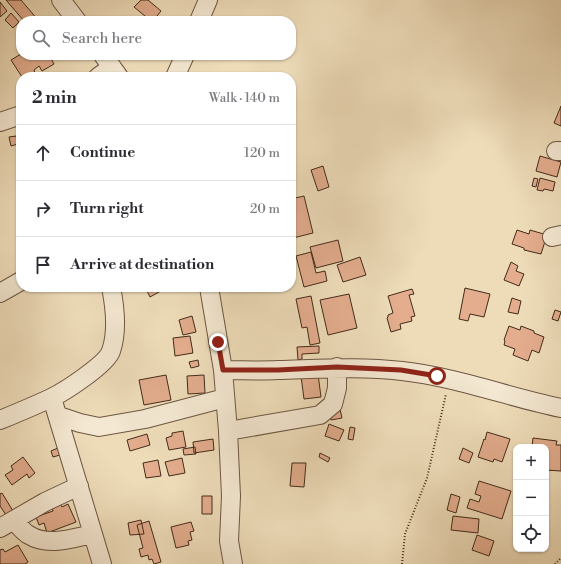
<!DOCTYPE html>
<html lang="en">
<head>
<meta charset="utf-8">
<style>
  :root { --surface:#fff; --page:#f7f7f7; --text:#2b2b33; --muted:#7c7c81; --line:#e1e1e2 }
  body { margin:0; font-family:"Libre Bodoni",serif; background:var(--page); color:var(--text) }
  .controls { position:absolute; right:12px; bottom:12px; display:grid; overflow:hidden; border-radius:8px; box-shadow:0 1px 3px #0004 }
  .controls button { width:36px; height:36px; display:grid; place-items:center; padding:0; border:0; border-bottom:1px solid var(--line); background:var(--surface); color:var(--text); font:20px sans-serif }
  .stop { position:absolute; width:12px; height:12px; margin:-9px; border:3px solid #8f2418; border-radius:50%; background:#fff }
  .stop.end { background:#8f2418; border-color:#fff; box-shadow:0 1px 4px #0008 }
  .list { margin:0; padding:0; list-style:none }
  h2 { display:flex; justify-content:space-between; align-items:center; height:52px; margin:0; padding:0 16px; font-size:17px }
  h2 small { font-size:13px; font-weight:400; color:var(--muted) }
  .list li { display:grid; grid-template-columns:26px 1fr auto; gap:12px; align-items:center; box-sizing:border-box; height:56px; padding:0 16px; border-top:1px solid var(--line) }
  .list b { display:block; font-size:15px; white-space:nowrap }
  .list em { font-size:13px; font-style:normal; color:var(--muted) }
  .icon { flex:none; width:22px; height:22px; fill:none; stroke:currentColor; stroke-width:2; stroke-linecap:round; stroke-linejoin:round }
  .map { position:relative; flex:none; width:561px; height:564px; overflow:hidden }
  .search { position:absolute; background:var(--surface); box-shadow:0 1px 3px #0004; left:16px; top:16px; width:280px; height:44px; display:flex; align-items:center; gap:10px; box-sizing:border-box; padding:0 14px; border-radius:16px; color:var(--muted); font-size:15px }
  .panel { position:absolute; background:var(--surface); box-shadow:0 1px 3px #0004; left:16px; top:72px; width:280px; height:220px; border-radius:16px }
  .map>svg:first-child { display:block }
  .building { fill:#e3ad8e; stroke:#432b1a }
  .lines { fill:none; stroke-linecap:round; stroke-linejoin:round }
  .minor-casing { stroke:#6e5742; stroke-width:20 }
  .path { stroke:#432b1a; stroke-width:2; stroke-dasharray:1 2; stroke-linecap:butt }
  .minor { stroke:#f4e8d2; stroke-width:18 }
  .route { stroke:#8f2418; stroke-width:5 }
</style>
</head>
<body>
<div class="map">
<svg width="561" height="564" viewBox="0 0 561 564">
  <rect width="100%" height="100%" fill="#eedcb9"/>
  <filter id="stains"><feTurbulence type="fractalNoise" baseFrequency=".005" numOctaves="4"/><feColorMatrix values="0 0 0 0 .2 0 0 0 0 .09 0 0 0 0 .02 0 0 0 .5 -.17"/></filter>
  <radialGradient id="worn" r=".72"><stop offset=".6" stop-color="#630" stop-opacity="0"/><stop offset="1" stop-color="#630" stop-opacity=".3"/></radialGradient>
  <path class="building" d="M6,0H21L38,20L37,21H24Z
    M141,0H148L161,11L153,21H151L134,7Z
    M0,2L7,11L0,17Z
    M11,13L19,22L13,28L5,20Z
    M21,39V49L17,41Z
    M21,54L49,55L54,64L42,71L39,66L34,70L35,73L29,77H22L11,60Z
    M561,106V126L554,123Z
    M16,136L18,144L11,146L9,137Z
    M540,156L561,162L557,177L536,171Z
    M323,166L329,187L318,191L311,170Z
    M534,178L538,179L536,187L532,186Z
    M540,178L555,182L553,191L544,189L543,191L537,190Z
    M304,196L313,233L293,238L291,228V199Z
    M517,230L529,234L530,230L547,235L541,254L524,250V248L512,244Z
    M338,240L343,261L316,268L310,247Z
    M311,252L316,273L325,271L327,281L304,287L296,256Z
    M360,257L366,275L343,282L337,265Z
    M511,262L518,266L516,271L524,274L519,286L504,280Z
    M145,287H168L150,297Z
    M465,288L490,294L484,317L470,314L468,321L459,319Z
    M412,289L414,294L409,295L415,316L411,317L412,321L400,324L401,329L391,332L387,318L388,317V315L393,313L388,296Z
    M349,294L357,328L328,335L320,300Z
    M311,296L320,343L310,345L307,327L302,328L296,299Z
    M512,298L521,301L518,314L508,312Z
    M555,310L561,312L558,321L552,319Z
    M192,316L196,332L183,335L179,320Z
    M509,326L520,330L521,326L534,331V333L544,337L539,353L532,350L528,361L513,355L515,349L504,345L505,341L504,340Z
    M190,336L193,353L175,356L173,338Z
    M319,346V353L302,354V359L298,360L297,347Z
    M198,360L199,366L191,368L189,362Z
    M318,374L321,397L304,399L301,376Z
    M166,375L171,400L144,405L139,380Z
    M204,375L205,393L188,394L187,376Z
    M340,409L342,418L331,420L329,411Z
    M329,424L344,430L339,441L325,436Z
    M350,427L355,428L353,440L348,439Z
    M183,431L186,447L169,450L166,438L172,436V433Z
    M487,432L510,439L502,462L494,459L493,462L478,457L484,439L485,440Z
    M147,434L150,445L130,451L127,440Z
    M533,438L557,441L556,445H561V471L546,470V447H532Z
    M213,439L214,450L194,453L193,442Z
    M195,447L196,454L184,455L183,449Z
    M58,448L60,455L53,457L51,451Z
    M463,448L473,453L469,463L459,459Z
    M320,453L330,458L328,462L319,457Z
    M23,457L35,473L29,478L27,474L12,485L5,475L13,470L11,466Z
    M182,458L185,473L169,476L165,462Z
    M158,460L161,476L146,478L143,463Z
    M292,463H306L304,487L290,486Z
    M479,481L511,491L502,519L467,508L470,499L479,502L481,496L475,494Z
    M2,493L13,511L6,515L0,506V494Z
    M451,494L460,497L456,513L447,510Z
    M202,496H212V514H202Z
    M59,501L62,507L68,504L76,522L47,533L44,523L39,525L36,517L53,511L51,504Z
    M453,516L479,519L478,533L451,530Z
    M141,520L144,534L130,535L128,523Z
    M149,521L161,562L154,564L152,559L149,560L148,555L141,557L139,549L143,548L137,525Z
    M191,522L194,531L190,532L192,540L188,541L189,545L176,548L171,527Z
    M477,535L494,541L489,556L472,550Z
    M18,545L28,562L25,564H0V550L3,549L5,552Z"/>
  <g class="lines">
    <defs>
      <path id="minor" d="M61,0L77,21
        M199,21L208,0
        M103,55L119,77
        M98,77L112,67
        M175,77L185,55
        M0,122L21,115
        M556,151H561
        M552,237L561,235
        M209,287L223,370L228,431L231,496L229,541L233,564
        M0,293L21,281
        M223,370C241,370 259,371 278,370C319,369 360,366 402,371C456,377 508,397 561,408
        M52,398L102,564
        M59,416L80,423L99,427L145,419L225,398
        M0,420C17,413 34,406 51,398C64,392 107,364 111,351C118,331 115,307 111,287
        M228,431L320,415L333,404L337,388V367
        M14,520C18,525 23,532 29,535C48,547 73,538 93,534
        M0,528L45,502L79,486"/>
    </defs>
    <use href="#minor" class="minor-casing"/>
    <path class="path" d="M402,564L405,534L427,478L446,394
      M555,564L561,558"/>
    <use href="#minor" class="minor"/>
  </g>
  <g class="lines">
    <path class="route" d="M218,342L223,370H278L337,367L401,370L437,376"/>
  </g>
  <rect width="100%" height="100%" filter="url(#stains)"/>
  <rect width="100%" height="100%" fill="url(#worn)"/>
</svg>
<div class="controls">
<button>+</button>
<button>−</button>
<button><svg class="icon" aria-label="locate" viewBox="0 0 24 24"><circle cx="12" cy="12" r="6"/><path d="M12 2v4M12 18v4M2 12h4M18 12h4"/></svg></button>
</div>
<div class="stop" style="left:437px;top:376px"></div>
<div class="stop end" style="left:218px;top:342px"></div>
<div class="search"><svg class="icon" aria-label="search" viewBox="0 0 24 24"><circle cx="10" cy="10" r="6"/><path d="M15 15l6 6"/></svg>Search here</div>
<section class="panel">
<h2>2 min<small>Walk · 140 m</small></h2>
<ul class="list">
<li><svg class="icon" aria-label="ahead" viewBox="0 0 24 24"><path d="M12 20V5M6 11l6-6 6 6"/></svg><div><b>Continue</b></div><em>120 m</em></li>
<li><svg class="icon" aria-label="right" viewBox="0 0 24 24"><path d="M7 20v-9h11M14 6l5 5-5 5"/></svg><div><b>Turn right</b></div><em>20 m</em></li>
<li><svg class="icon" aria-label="arrive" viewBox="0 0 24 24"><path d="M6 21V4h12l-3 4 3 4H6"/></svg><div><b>Arrive at destination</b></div></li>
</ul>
</section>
</div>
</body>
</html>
